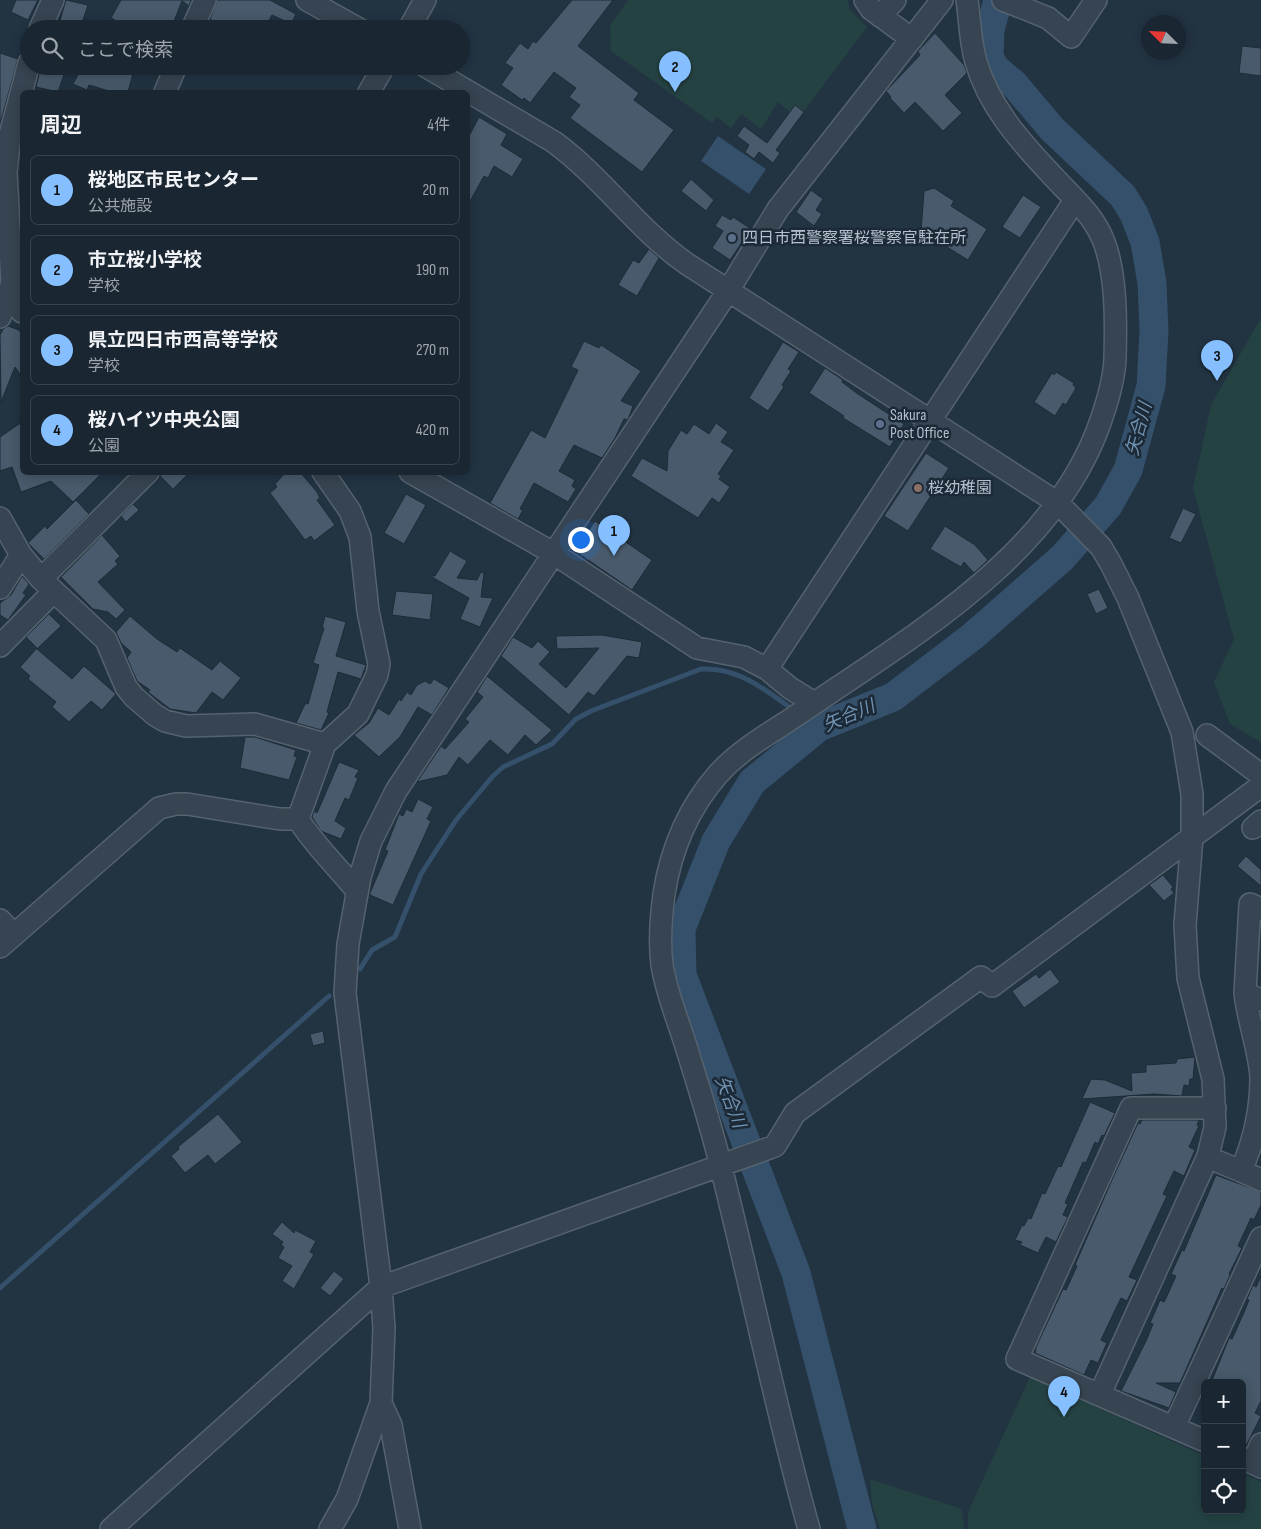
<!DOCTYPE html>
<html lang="ja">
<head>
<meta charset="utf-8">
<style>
  :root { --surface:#1a2632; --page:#232e3a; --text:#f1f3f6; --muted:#9fa5ac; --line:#38434d; --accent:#85bfff }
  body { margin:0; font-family:"Sofia Sans Condensed","Noto Sans JP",sans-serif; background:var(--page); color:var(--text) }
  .controls { position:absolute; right:15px; bottom:15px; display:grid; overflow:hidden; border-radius:8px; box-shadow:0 2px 12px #0003 }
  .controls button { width:45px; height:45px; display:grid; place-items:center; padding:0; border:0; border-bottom:1px solid var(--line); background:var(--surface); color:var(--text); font:25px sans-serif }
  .compass { position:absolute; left:1141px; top:15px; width:45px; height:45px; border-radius:50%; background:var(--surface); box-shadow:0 2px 12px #0003; rotate:294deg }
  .you { position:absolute; left:580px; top:539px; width:18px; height:18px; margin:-12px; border:4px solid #fff; border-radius:50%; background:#1a73e8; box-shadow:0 0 0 8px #1a73e833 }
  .badge { display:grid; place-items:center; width:32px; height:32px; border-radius:50%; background:var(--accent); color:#111; font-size:16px; font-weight:700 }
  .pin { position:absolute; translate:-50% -41px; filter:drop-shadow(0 1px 2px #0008) }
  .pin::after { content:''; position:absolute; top:26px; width:18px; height:15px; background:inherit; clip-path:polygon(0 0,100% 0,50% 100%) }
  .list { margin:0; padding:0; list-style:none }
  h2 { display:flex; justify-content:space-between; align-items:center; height:65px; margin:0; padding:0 20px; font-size:21px }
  h2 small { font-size:16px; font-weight:400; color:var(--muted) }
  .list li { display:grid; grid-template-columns:32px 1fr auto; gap:15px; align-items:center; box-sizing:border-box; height:70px; margin:0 10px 10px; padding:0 10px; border:1px solid var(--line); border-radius:8px }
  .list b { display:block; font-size:19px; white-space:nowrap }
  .list p { margin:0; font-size:16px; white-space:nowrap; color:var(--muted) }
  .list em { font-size:16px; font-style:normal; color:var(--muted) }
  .icon { flex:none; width:28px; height:28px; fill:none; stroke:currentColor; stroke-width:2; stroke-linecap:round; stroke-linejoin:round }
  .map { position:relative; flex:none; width:1261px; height:1529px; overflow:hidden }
  .search { position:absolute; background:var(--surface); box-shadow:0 2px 12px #0003; left:20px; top:20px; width:450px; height:55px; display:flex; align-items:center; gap:12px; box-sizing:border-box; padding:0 18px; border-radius:28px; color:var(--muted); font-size:19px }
  .panel { position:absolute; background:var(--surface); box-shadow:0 2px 12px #0003; left:20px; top:90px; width:450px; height:385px; border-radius:8px }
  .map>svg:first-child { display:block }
  .green { fill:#254243 }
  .water { fill:#34506a }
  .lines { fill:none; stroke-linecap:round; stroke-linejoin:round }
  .stream { stroke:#34506a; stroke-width:5 }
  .river { stroke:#34506a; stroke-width:29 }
  .building { fill:#485a6b; stroke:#1e2b38 }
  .minor-casing { stroke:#55626f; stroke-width:24 }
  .minor { stroke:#374451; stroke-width:21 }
  .service-dot { fill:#5c6f8a; stroke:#1c2936; stroke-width:2 }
  .education-dot { fill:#8d6e63; stroke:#1c2936; stroke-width:2 }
  .labels { text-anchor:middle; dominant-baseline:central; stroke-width:5; stroke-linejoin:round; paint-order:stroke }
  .poi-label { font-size:16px; fill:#b3bfcc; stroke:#1c2936; text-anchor:start }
  .water-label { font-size:18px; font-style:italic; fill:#7093b2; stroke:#1c2936 }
</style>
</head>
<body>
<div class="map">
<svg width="1261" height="1529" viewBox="0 0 1261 1529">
  <rect width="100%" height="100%" fill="#223342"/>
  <path class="green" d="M628,0H848L850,10L867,27L798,119L778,102L761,129L741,114L731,128L717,117L712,123L611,51L610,26Z
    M1261,318V742L1230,724L1214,682L1234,639L1193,488L1211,405Z
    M1030,1377L1205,1456V1510H1242V1473L1261,1482V1529H968V1512Z
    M870,1479L962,1509L964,1529H880L872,1503Z"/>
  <path class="water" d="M718,136L766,169L749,194L701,161Z"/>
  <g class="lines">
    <path class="stream" d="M804,717L819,727
      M360,969L372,950L395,937L421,874L456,820L493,776L503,767L552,744L576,719L591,711L701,669C739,667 765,690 795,711
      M0,1288L329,996"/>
    <path class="river" d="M862,1529L796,1273L682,975L681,929L716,841L752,782L819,727L893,697L973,636L1062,558L1108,506L1128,470L1151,386L1154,331L1152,283L1145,242L1134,214L1123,196L1052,129L1014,84L996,69L989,58L990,30L998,0"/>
  </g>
  <path class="building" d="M16,0H38L28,20L11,12Z
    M66,0L88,5L80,29L58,27Z
    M121,0H191L189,6L182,1L171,29H120L113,25L115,20L111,18Z
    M217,0H270L296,14L291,24L272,15L264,29H227L210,19Z
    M572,0H613L578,46L639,93L634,100L674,130L642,172L570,118L580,105L569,97L576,88L554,72L530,103L524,98L522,100L501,85L513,68L505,63L520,43L528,49L533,41L536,43Z
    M935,33L964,65L967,73L945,95L962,113L943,131L915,102L904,113L890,98L891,97L886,91L920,55L918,51Z
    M1242,46L1261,48V76L1239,73Z
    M0,53L18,59L0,124Z
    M41,66H67L58,92L36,87Z
    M83,66H135L128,92H112L89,85L87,90L73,84Z
    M795,105L804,112L776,150L780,153L773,163L759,152L754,159L745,152L749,145L737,136L744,126L767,143Z
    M479,117L507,134L501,145L523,159L512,177L494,166L488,178L484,176L468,205V138Z
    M691,179L714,200L706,211L681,191Z
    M934,188L954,201L951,206L987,229L968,260L921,231L924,191Z
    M811,190L823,199L816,210L822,214L814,226L796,212Z
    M1023,195L1041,207L1020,238L1002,227Z
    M722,215L731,220L733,217L751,229L730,260L712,248L723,231L715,226Z
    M649,249L659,258L637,296L618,285L633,260L639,263Z
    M8,326L19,330L22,335V377L15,367L1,402L0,335L3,329Z
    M584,341L599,348L601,345L641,371L621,401L633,406L628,420L624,419L615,438L602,458L574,445L559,471L575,480L572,486L576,489L568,502L534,483L520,509L523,510L518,519L490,503L531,430L545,438L578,370L571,367Z
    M783,342L799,352L788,369L791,371L782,385L784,387L768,411L749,398Z
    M825,368L843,380L842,382L858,394L904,424L890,447L843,418L844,416L809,393Z
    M1056,372L1074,383L1073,385L1076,388L1066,405L1063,403L1055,416L1034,402L1052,373L1054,375Z
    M22,422V472H103L73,502L51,481L21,492L12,467L0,471V437Z
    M716,423L728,432L721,442L734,450L718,474L721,476L719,479L730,487L719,503L712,498L698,518L631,476L642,458L667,471L668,451L681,430L687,434L694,424L709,434Z
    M926,453L949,468L908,531L884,516Z
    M160,472H190L173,489L160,476Z
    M286,472H300L317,492L320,498L317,500L335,525L314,541L311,536L305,540L270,493L277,487L275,484Z
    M406,494L426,505L404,544L384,533Z
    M76,500L89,514L44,559L28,543L45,526L47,529Z
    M133,504L139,510L126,522L121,516Z
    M1183,508L1196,514L1181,543L1169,538Z
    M595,521L652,560L632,590L575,551Z
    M945,526L975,545L988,560L974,573L964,562L961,567L930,549Z
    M102,535L120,556L115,561L118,564L98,582L125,610L116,619L108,612L93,609L61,577Z
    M450,551L467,561L457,578L477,580L481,572L484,573L481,597L493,598L480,627L460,619L469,598L430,576H435Z
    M22,576L29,584L23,593L26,595L8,620L0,615V603L11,595Z
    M1099,589L1108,608L1096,614L1087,594Z
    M396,591L433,594L430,620L392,615Z
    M49,614L61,626L37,649L72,679L84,666L116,694L102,710L91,701L69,722L52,707L56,702L28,679L30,676L20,667L37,648L26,637Z
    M130,616L157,639L177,652L180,648L212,670L220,661L241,678L223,700L212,692L196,713L170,709L148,692L150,690L137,681L127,658L131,652L121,643L116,632Z
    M325,616L346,622L336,656L366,665L361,679L338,672L327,712L329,713L321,730L296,723L303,708L306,703L308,704L319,665L313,663L324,628H322Z
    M602,635L642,642L639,658L627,656L594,696L588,692L569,715L501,656L513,637L532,648L538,641L550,652L539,664L566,688L599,648L557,649L556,636Z
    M487,676L552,730L536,745L525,735L508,755L490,740L468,765L459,757L447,775L417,782L441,746L445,749L469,722L465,719L483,697L477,692Z
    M434,679L449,688L432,715L418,707L400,737L379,757L354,735L369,723L378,708L389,715L399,699L401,701L407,692L411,695L417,685L425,681L430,684Z
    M245,737H255L296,750L294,756L297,757L289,780L240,768Z
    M339,762L359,770L355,777L358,778L349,800L345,798L335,821L346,828L341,839L321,831L312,817L314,811L317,813Z
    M418,799L433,807L427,819L431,821L393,905L370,895V893L388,851L385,850L399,814L403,816L406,809L412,812Z
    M1246,856L1261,870V886L1237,866Z
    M1163,875L1173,887L1171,889L1174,893L1164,901L1149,885Z
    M1050,969L1060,982L1024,1008L1012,991L1036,974L1039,978Z
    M323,1031L325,1043L313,1046L310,1034Z
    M1195,1057L1193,1079H1190L1189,1086L1184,1085L1182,1096L1154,1094L1082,1099L1091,1079L1105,1080L1132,1091L1131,1073L1146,1072V1065L1176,1063L1177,1059Z
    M1090,1102L1115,1113L1104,1136L1102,1135L1098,1144L1095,1142L1086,1163L1083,1162L1065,1203L1068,1204L1063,1215L1068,1217L1056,1242L1046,1237L1038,1253L1020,1245L1022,1242L1015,1240L1022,1225L1024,1226L1028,1218L1031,1219L1042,1193L1045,1194L1058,1166L1061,1167Z
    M218,1114L242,1142L215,1164L208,1155L185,1173L171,1156L179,1149L178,1147Z
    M1142,1120H1199L1197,1125L1199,1126L1189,1147L1195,1150L1184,1176L1174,1171L1163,1194L1167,1196L1129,1277L1137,1280L1127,1301L1121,1298L1109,1323L1101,1340L1107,1343L1098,1363L1091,1360L1084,1375L1035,1353L1036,1347L1063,1289L1066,1290L1077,1266L1075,1265L1111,1182L1138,1123L1140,1124Z
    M1216,1175L1261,1192V1205L1254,1220L1251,1218L1238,1246L1242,1248L1229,1274L1230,1275L1224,1289L1222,1288L1180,1383H1156L1176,1392L1169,1408L1121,1391L1146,1341L1153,1324L1150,1323L1160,1300L1164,1302L1166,1298L1176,1276L1171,1274L1182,1250L1184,1251Z
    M282,1222L294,1233L295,1230L316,1241L310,1252L314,1254L294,1289L282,1281L292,1266L278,1258L284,1247L281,1245L283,1242L272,1234Z
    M334,1271L344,1279L330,1296L320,1288Z
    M1261,1276V1401L1255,1413L1261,1416L1246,1446H1242V1383H1211L1229,1338L1232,1339L1245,1310L1249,1300L1247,1299L1253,1285L1256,1287Z"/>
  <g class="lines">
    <defs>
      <path id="minor" d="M307,0L359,29
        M865,0L871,9L912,39
        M1003,0L1048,18L1071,37L1096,0
        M880,16L895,0
        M40,29L53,0
        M192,29L205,0
        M409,29L425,0
        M425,66L554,142C603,178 637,229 687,264L1058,503L1101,547L1111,564L1128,598L1182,732L1192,794V837L1185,925L1188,978L1213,1079L1215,1127L1208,1156L1100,1394
        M165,92L176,66
        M369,92L384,66
        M8,295L22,312
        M0,317L12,283L6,172L10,135L29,63
        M323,472L350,511L360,537L368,611L379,664L377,675L358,714L325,744L298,819C314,845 338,867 357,891
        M410,472L553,553L697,648L744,657L767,669L790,688L814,703
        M0,518L21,555L41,579L106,640L126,687L134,697L155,715L165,721L186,726L255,724L325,744
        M41,579L148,472
        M0,588L21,555
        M0,646L54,591
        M767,669L1075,200
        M1207,735L1261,775
        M1253,828L1261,821
        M1261,909L1250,904L1245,993L1261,1000
        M0,920L14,935
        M0,947L159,808L176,804H187L280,819H298
        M1245,993C1248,1021 1259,1049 1261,1077C1261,1110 1254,1141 1241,1171L1261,1180
        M1219,1162L1241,1171
        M381,1403L391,1425L410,1529
        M1174,1427L1261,1238
        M1205,1441L1017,1359L1131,1108H1215
        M1242,1458L1261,1467
        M1253,1463L1261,1444
        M111,1529L381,1287L775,1146L795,1113L981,977L992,986L1261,786
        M330,1529L347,1499L381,1403L384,1328L381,1287L345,993L348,944L360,877L371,841L396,791L728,291L778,209L942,0
        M809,1529C775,1408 751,1285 720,1163C710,1122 697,1082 685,1043C677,1018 666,991 662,965C659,942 661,917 664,894C671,849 689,807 719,773C744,746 776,730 806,709C916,634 1056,553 1101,420C1108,400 1114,380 1115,359C1116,323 1117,268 1101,235C1090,211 1067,192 1050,173C1019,140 989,106 976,62C970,42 970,20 967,0"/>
    </defs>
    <use href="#minor" class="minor-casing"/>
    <use href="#minor" class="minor"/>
  </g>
  <g class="service-dot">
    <circle cx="732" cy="238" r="5"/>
    <circle cx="880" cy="424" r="5"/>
  </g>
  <circle class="education-dot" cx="918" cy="488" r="5"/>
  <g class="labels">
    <g class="poi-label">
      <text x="742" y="238">四日市西警察署桜警察官駐在所</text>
      <text x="890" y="415">Sakura<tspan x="890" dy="18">Post Office</tspan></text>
      <text x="928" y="488">桜幼稚園</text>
    </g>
    <g class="water-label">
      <text transform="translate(1139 429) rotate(-75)">矢合川</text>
      <text transform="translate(849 716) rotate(-23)">矢合川</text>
      <text transform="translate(730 1102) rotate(69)">矢合川</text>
    </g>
  </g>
</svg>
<div class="controls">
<button>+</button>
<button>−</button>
<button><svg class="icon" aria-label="locate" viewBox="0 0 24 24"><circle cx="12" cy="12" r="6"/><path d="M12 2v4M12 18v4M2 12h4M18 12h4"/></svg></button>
</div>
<svg class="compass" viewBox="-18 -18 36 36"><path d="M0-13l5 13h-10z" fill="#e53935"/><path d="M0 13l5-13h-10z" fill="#9fa5ac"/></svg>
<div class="you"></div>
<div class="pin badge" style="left:614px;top:556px">1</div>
<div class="pin badge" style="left:675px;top:92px">2</div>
<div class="pin badge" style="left:1217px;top:381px">3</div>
<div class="pin badge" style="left:1064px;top:1417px">4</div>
<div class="search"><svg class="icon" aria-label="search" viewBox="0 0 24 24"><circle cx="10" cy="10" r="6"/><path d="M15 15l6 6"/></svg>ここで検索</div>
<section class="panel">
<h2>周辺<small>4件</small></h2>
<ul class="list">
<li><span class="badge">1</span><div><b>桜地区市民センター</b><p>公共施設</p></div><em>20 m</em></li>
<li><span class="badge">2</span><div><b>市立桜小学校</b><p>学校</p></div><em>190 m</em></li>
<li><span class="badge">3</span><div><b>県立四日市西高等学校</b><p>学校</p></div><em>270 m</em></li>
<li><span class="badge">4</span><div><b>桜ハイツ中央公園</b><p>公園</p></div><em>420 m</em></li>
</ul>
</section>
</div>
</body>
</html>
